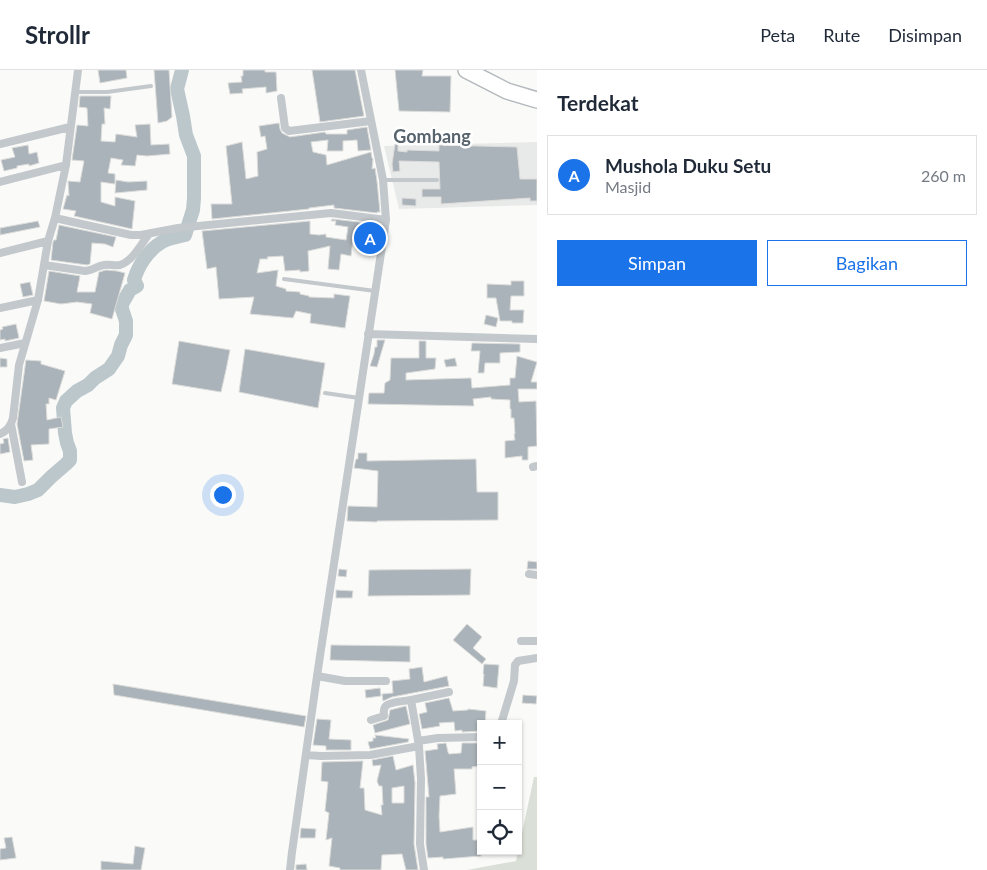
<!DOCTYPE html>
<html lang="id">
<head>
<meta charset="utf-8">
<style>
  :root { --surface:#fff; --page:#f2f2f3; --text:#1f2937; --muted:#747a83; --line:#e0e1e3; --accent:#1a73e8 }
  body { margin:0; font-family:Lato,sans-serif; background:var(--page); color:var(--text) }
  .controls { position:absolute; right:15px; bottom:15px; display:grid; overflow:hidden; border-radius:0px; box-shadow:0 1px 4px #0004 }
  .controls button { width:45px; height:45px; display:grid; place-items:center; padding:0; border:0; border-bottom:1px solid var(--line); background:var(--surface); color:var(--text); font:25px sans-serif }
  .you { position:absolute; left:222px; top:424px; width:18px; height:18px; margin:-12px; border:4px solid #fff; border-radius:50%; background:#1a73e8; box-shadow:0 0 0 8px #1a73e833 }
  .badge { display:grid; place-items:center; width:32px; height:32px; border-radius:50%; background:var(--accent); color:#fff; font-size:16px; font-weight:700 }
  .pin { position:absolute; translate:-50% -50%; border:2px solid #fff; box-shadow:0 1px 5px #0006 }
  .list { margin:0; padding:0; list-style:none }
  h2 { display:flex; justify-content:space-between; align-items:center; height:65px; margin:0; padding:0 20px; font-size:21px }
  h2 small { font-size:16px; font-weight:400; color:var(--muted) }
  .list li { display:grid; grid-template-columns:32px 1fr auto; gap:15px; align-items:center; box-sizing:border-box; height:80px; margin:0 10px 10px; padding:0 10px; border:1px solid var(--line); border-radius:0px }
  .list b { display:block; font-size:19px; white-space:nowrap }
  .list p { margin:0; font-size:16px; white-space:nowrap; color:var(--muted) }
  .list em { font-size:16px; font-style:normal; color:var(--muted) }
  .actions { display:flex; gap:10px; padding:15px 20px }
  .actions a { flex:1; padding:11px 0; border:1px solid var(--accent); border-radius:0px; text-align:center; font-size:18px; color:var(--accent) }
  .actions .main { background:var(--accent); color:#fff }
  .icon { flex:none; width:28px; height:28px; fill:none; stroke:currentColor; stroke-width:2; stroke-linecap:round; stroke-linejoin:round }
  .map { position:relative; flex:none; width:537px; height:800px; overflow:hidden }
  header { display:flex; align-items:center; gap:30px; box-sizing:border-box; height:70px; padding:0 25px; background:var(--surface); border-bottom:1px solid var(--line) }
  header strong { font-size:24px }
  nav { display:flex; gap:28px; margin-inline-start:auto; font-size:18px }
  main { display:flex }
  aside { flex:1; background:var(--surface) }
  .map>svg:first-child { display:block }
  .built { fill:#e8e9e9 }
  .green { fill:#dadfd7 }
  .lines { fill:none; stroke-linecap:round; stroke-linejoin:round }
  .river { stroke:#bbc7cb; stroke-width:14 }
  .building { fill:#aab3b9; stroke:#dcdcda; fill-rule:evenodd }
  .highway-casing { stroke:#b4b9bd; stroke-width:18 }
  .lane { stroke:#c3c8cc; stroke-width:4 }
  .street { stroke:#c3c8cc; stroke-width:8 }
  .highway { stroke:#fff; stroke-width:15 }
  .labels { text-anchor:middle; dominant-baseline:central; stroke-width:5; stroke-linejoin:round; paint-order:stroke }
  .quarter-label { font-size:18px; font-weight:bold; fill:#57646e; stroke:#fff }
</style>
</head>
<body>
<header>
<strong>Strollr</strong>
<nav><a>Peta</a><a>Rute</a><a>Disimpan</a></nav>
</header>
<main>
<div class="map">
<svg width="537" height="800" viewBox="0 0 537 800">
  <rect width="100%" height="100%" fill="#fafaf8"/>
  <path class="built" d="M537,72V135L399,139L384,76Z"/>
  <path class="green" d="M534,707H537V800H467L516,791Z"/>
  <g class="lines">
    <path class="river" d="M0,425L15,427L28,424L38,420L51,407L66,394L70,390V381L67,373L65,363L63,338L66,331L77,321L88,315L95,308L109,299L118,286L121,275L126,265V251L122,239V234L130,220L137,216L134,210C138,196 148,180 162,172C168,168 177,167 185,165L193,140L194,128V86L186,65L183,46L177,19L182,0"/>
  </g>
  <path class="building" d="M98,0H126L127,8L100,13Z
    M154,0H169L172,47L167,51L158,53Z
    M243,0H265V2H276L277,21L266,23V17L242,19L243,23L230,24L228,13L242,12L241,6H243Z
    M312,0H355L364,46L320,52Z
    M395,0H423L422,6H451L450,42L399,41Z
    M80,26H111L110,39L104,38L105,54H102L101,71L115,72L116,64L137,67L135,55L150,54L151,75L169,74L170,84L147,86L137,85L135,96L121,95L123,90L111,88L108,103L115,104V114L101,112V132L115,136V127L135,131L132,159L74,146L76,141L63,139L67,125L69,126L68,111L80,112L84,91L72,90L77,55L88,56L87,38L79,37Z
    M279,53L280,59L282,63L290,67L325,62L326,64H347V60L367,57L371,80L358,81L357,70L343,71V81H327L328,70L311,72L313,82L326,85L327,95L371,82L372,88L373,89L372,99L375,98L377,111L380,142H377V143L334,138V135L309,138V139L212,149L211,134H232L226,76L242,72L246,109L258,106L257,82L267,79L265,66L261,67L259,56Z
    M395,74H398V81L407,82V80L439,81V75L517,77L520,109H537V131H530V128L441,134V127H422V119H440L439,92L399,91L400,101L393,102L392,94Z
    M28,75L29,84L37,82L39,93L29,96V94L17,96V98L4,101L1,90L15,87L12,78Z
    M116,110L128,112L147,111V120L115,123Z
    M402,128L416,129V136L402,135Z
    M332,149L376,154L375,162L378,163L376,179L353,169L351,186L341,184L339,200L328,199L330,176L308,181L309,201L300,202V200L285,201L283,186L267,187L268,189H260L257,203L278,200L276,216L286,219V221L300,222V224L309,226V227L334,228V224L350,226L345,258L310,253L311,244L296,241L293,248L250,244L254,227L219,229L216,197L207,199L202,161L310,151V164L319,165L326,164V167L346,170L348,157L335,155L336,151H331Z
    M38,151L40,157L0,165V158Z
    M59,155L116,167L113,177L105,174L92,173L90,194L87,195L51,190L53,172L54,170H56Z
    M106,200L117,201L125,203L112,249L90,243L92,234L77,232L61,234L44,231L49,201L80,206L77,222H95L99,202Z
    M511,211H524V226H511L510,240H524L523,253H512V251H500L496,228H487V214L511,215Z
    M30,212L33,225L23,227L20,214Z
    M486,245L498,248L496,257L484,254Z
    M16,254L19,268L5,271V269L0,270V260L3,259L2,257Z
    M377,270H385L377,297L370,296L374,284L375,277H377Z
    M179,271L230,280L226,300L221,322L172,314Z
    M419,271H426V288H436L435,299L406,303V310L471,308L472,318L510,315V308H515L517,286L537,292L531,312H537V319H518L519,332L536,331L537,376L528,377V390H522V386L505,388V371L515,370L514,364H515L514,348H511V339H510V330L491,329V327L473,329L474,336L368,334L369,323H384L385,313L390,310L391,288H419Z
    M472,273L520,274V282L500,283V293H485L484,303H478L480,281H471Z
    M245,279L325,293L318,338L239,322Z
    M0,288L7,289V297H0Z
    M455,288L457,296L446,297L444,290Z
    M26,290L41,291V294L65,301L56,330L49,328V334H46L47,350L61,347L63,357L49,359V374L31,375L33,390L24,391L17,354Z
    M8,368L10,382L0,384V374L4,373L3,369Z
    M358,383H367V391L476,389L477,422H498V450L377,451V452L347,451L348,436L377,437L378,401L354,398L356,389H358Z
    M528,491L537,492V499H527Z
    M339,499L347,500L346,507L338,506Z
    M471,499L470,525L368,526L369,500Z
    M336,520L353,521L352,528H336Z
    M467,554L482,567L473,578L486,589L482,594L453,570Z
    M331,575L410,576V592L330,590Z
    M484,594L499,595L497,618L483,616L484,604H483Z
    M422,597L424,612L447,606L449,616L392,627L383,631L382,624L393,623L392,611L410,609L409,599Z
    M113,614L306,646L304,657L114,625Z
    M380,618L381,626L366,628L365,620Z
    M523,625L537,626L536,634L522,633Z
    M449,628L453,641L468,640V639L486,641L485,654H481V661L462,662V660L455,661L454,652L439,653L440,656L422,659L419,644L427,642L425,633Z
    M406,636L410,654L375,663L373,655L388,650L390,640Z
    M317,649L331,650L329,669L351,670V680H326V676L313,675Z
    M375,665L409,669L408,672L370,679L368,672L373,671V668H376Z
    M446,673L448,682L449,684L461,683L462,673H481V696L472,697V699H454L456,724L440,726L439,746L440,762L473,757V770H481V786L443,789V787L428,788L426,774V727H429L425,681L438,679L437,674Z
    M393,686L396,700L413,695L415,713L414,774L418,800H406L402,784L382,785L381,800H340V798L329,796L332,768L326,770L329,743L325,741L328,712L321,711L322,692L363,691L360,718H364L365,740L382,745L381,735H383L382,716H379L377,711L381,695L373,696L372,690ZM404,716V733H392V718Z
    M301,758L316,759L315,768H300Z
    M12,767L16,788L0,790V779L6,778L4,768Z
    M135,776L145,778L141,800H101V791L133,794Z
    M306,794L307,800H296V795Z"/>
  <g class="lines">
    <defs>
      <path id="highway" d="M466,0L507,21L537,30"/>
    </defs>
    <use href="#highway" class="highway-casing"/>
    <path class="lane" d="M75,22H107L151,16
      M383,110H437
      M284,209L375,221
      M325,323L359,328"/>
    <path class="street" d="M281,28L285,58L289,61L371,51
      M0,74L70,57
      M0,112L66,95
      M55,148L131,165H141L178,158L331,143L386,150
      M0,183L48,171
      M44,195L85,201C92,201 97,196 104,195C109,194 114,196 120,195C133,191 141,174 149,164
      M0,238L38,230
      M368,264L537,269
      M0,278L25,273
      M11,354L22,412
      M0,364C7,361 11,356 13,348L19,295L38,230L48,171L55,148L66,95L78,0
      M533,397L537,396
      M529,504L537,505
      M521,571H537
      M317,606L345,611H386
      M411,630L449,622
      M371,650L384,646C384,643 383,640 385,637C388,632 405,631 411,630L419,676L421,709L420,774L424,800
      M501,654L514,611L515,595L518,591L537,588
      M418,671L438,668L481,667
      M306,685L321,686L370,685L419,676
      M290,800L292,782L317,606L386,150L383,110L361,0"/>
    <use href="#highway" class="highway"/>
  </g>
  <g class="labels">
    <g class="quarter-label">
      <text x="432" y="66">Gombang</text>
    </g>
  </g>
</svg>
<div class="controls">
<button>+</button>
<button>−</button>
<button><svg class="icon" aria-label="locate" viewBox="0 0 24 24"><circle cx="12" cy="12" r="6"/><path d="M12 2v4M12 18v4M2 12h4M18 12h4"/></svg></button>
</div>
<div class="you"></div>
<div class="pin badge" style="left:370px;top:168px">A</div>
</div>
<aside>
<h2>Terdekat<small></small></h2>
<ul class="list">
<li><span class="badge">A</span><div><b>Mushola Duku Setu</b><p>Masjid</p></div><em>260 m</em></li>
</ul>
<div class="actions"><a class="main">Simpan</a><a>Bagikan</a></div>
</aside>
</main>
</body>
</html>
